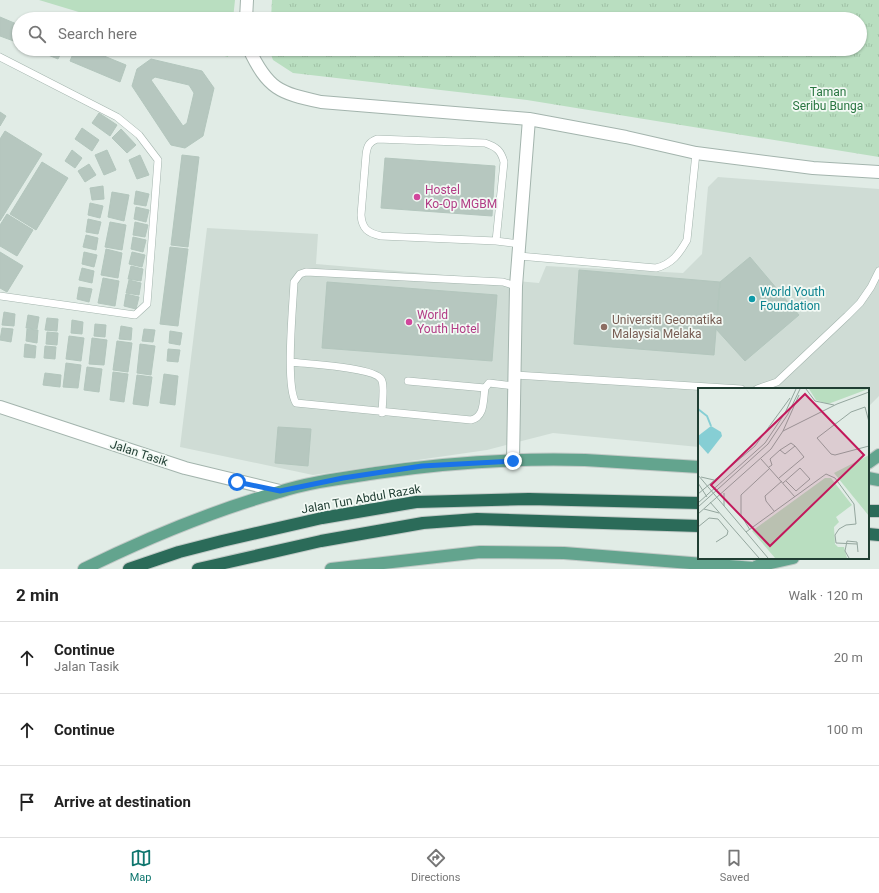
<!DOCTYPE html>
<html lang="en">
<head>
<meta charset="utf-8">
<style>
  :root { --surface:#fff; --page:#f2f2f2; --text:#222; --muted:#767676; --line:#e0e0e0; --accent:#0f766e }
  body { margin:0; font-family:Roboto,sans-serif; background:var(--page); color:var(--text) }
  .stop { position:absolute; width:12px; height:12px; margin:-9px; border:3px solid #1a73e8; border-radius:50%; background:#fff }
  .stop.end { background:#1a73e8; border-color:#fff; box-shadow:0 1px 4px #0008 }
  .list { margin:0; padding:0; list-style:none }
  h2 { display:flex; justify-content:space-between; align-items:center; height:52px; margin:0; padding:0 16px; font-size:17px }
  h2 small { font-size:13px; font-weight:400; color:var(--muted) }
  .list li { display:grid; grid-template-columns:26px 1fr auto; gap:12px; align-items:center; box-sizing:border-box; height:72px; padding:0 16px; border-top:1px solid var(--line) }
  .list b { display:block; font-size:15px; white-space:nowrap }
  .list p { margin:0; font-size:13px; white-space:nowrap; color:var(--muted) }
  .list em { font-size:13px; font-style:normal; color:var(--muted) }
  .icon { flex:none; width:22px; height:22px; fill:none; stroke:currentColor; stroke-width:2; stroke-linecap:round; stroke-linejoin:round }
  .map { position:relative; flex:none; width:879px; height:569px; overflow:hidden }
  .search { position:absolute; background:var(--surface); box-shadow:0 1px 3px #0004; left:12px; right:12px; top:12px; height:44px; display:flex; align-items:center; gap:10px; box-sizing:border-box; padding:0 14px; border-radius:22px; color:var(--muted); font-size:15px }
  .sheet { height:268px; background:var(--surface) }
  nav { display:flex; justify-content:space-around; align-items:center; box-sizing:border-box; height:56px; border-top:1px solid var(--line); background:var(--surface); font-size:11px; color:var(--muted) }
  nav a { display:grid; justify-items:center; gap:2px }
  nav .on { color:var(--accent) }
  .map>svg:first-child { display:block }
  .built { fill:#cfdcd5 }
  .park { fill:url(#park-tufts) }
  .garden { fill:#b9dec0 }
  .building { fill:#b6c7bf; stroke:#b3c6bd; fill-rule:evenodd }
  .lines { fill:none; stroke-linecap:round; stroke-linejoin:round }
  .lane-casing { stroke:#a3b4ad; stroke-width:8 }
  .street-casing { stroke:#a3b4ad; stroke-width:14 }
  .primary-casing { stroke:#c1c9c6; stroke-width:14 }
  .highway-casing { stroke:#c1c9c6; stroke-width:14 }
  .lane { stroke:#fff; stroke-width:7 }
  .street { stroke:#fff; stroke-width:12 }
  .primary { stroke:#63a48e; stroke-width:12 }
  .highway { stroke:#2b6b59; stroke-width:12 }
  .route { stroke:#1a73e8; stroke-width:5 }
  .hotel-dot { fill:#d1479c; stroke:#f2f9f4; stroke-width:1.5 }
  .culture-dot { fill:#0f9aa8; stroke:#f2f9f4; stroke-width:1.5 }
  .education-dot { fill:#8d6e63; stroke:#f2f9f4; stroke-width:1.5 }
  .labels { text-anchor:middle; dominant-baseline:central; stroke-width:3.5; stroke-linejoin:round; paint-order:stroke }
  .park-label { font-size:12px; fill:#297641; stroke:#f2f9f4 }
  .hotel-label { font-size:12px; fill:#b23c85; stroke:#f2f9f4; text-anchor:start }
  .culture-label { font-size:12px; fill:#0d838f; stroke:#f2f9f4; text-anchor:start }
  .education-label { font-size:12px; fill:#785e54; stroke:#f2f9f4; text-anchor:start }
  .street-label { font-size:12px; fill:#203e33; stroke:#f2f9f4 }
  .inset-river { fill:none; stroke:#86ced4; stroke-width:2 }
  .inset-road { fill:none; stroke:#94a69e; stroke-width:1 }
  .view { fill:#c2185b; fill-opacity:0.15; stroke:#c2185b; stroke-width:2 }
  .inset-edge { fill:none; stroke:#203e33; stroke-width:2 }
</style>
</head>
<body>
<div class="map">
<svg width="879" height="569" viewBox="0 0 879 569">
  <defs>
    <pattern id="park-tufts" width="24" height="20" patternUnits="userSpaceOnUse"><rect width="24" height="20" fill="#b9dec0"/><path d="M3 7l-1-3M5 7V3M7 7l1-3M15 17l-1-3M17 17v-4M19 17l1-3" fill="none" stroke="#9fc0a5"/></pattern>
  </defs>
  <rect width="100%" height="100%" fill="#e1ece6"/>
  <path class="built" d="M718,177L879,189V396L868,407V389H699V447L553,433L487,450L313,475L180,447L207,228L318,234L316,264L539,283L546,266L683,273L702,254L708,187Z"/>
  <path class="park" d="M272,0H879V157L527,100L293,73L273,60L269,49H860V19H271Z"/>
  <path class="garden" d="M39,0H235L233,19H102Z
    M201,49H229L228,57Z"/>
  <path class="building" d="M0,17L19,25V43L0,36Z
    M33,49H63L58,59Z
    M75,49H87L126,65L120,82L70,61Z
    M151,59L202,71L214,88L203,136L185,148L171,145L132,86L137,69ZM155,77L189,85L194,93L187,123L183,126L151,80Z
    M0,112L6,116L0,126Z
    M99,113L117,125L110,136L92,123Z
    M82,128L99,140L92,151L75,139Z
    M121,129L136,145L127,153L112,138Z
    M5,131L42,154L0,221V139Z
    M72,150L82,158L75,168L65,161Z
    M107,150L116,170L104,175L95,155Z
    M140,155L149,175L137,179L129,160Z
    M182,155L199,157L188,247L171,245Z
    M385,158L495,166L492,216L381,208Z
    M42,162L68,178L36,230L10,214Z
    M89,164L96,175L85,182L78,171Z
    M103,186L104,199L92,200L90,188Z
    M136,191L149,194L146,206L134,204Z
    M112,192L129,195L124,221L108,217Z
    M90,203L103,206L100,218L88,215Z
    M136,207L149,210L146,222L134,219Z
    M7,214L33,230L17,256L0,246V225Z
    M88,219L101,222L98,234L86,232Z
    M110,222L126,225L122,250L105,247Z
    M135,222L148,225L145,237L133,235Z
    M86,235L98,238L96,250L83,247Z
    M133,237L146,240L143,252L131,249Z
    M170,247L188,249L178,326L160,324Z
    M106,249L122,253L118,278L101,275Z
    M0,252L23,266L7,292L0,288Z
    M84,252L97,255L94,267L82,264Z
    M132,252L145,255L142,267L129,264Z
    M750,257L799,315L745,361L716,329L720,282Z
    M131,266L143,269L141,281L128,279Z
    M82,268L94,271L92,283L79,280Z
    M579,270L720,282L714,355L574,344Z
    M103,278L119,281L115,306L98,303Z
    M129,280L141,283L139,295L126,293Z
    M327,282L497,295L492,361L322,348Z
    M79,287L92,289L89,302L77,299Z
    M126,294L139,297L136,309L124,306Z
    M4,312L15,314L14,326L2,325Z
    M28,315L39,317L37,329L26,328Z
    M47,318L58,319L57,331L45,330Z
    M72,320L83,322L82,334L71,333Z
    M95,324L106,325L105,337L94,336Z
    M121,326L132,328L131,340L119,339Z
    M2,328L13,329L11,342L0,340Z
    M27,329L38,330L37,343L26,341Z
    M144,329L155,330L153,342L142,341Z
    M170,331L182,333L180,345L169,343Z
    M47,332L58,333L57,345L46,344Z
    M69,336L84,338L81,361L66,359Z
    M92,338L107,340L104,365L89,364Z
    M117,341L132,343L128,372L113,370Z
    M25,344L36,346L35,358L24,357Z
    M140,344L155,346L151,375L137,373Z
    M45,346L56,347L55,359L44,358Z
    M168,349L180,350L178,362L167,361Z
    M66,363L81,365L78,388L63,387Z
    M87,367L102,369L99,392L84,390Z
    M113,372L128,374L124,402L110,400Z
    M45,373L61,375L60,387L43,385Z
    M164,374L178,376L175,405L160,403Z
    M137,375L152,377L148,406L133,404Z
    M278,427L311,429L308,466L275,463Z"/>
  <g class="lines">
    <defs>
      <path id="lane" d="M0,57L117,117L139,135L158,160L147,304L135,315L0,296
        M496,241L504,162C501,151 497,147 485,143L377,139C369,142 367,146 366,155L361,215C362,229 368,233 381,236L496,241L519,244
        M519,256L656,268C672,264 679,254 687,240L696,153
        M291,362C306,364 373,367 381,379C385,384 382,406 382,413
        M515,375L741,389
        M408,381L485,388
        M515,386L489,383L485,388C483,400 485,417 471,420L296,403C285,386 293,306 294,282L300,274L306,272L503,282L516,286
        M757,389L777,382L847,316L860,303L871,287L879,271"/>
      <path id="street" d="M246,19L247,0
        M249,49C268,89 279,93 321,102L529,119L626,137L696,153L813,168L879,172
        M0,407L185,468L280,491
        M513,461L516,286L529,119"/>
      <path id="primary" d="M868,463L879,455
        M868,478L879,480
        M757,566L793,558
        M84,569C147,538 212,511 279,492C310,482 344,478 376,473C444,463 515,458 585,460C623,462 661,465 699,467
        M331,569L480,552L564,553L766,569"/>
      <path id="highway" d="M868,511H879
        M868,534L879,535
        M129,569L179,552L222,541L322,518L416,502L529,499L699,503
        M198,569L321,541L423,523L477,519L699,526"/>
    </defs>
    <use href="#lane" class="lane-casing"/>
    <use href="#street" class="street-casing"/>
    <use href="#primary" class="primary-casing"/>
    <use href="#highway" class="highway-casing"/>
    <use href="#lane" class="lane"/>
    <use href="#street" class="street"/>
    <use href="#primary" class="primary"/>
    <use href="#highway" class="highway"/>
  </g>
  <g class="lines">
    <path class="route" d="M237,482L280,491L343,478L422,466L513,461"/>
  </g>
  <g class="hotel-dot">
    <circle cx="417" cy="197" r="4"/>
    <circle cx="409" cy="322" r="4"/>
  </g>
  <circle class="culture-dot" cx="752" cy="299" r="4"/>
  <circle class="education-dot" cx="604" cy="327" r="4"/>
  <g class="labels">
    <g class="park-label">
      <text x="828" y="92">Taman<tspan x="828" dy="14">Seribu Bunga</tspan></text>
    </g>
    <g class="hotel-label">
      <text x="425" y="190">Hostel<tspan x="425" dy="14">Ko-Op MGBM</tspan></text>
      <text x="417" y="315">World<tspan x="417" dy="14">Youth Hotel</tspan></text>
    </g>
    <g class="culture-label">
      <text x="760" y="292">World Youth<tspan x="760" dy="14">Foundation</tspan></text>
    </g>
    <g class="education-label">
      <text x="612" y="320">Universiti Geomatika<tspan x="612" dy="14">Malaysia Melaka</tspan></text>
    </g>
    <g class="street-label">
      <text transform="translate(139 453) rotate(18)">Jalan Tasik</text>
      <text transform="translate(361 499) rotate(-10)">Jalan Tun Abdul Razak</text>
    </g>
  </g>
  <g transform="translate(698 388)">
    <rect width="171" height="171" fill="#e1ece6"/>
    <path d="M111,1H170L130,16L118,12ZM127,90H133L154,117L138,129L141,134L136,139L137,156L140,159H146L149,170H77L54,143Z" fill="#b9dec0"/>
    <path d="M171,67V128L136,85Z" fill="#b9dec0"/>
    <path d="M13,38L23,44L24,48L10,66L0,55V48Z" fill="#86ced4"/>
    <path class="inset-river" d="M0,21L9,28L13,38"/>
    <path class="inset-road" d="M108,1L117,13L136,17M171,34L167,19L153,24L119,50L133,66L137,67L171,58M85,43L139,16L171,4M82,62L87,66L97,58M63,71L97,109M71,79L74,77L72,71L82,62L93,55L97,58L106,69L81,90M0,87L70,170M3,89L16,92M0,95L9,109M85,95L102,80L112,91L98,103L88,93M26,105V118M0,106L57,58L92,10M12,114L61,170M0,115L67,55L87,25L98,1M0,119L70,56L90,26L102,1M6,121L21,125M76,123L68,113L67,108L84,93M0,126L73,61L85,43L101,7M0,139L11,130L20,131L30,143L29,147L18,154M52,142L43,127V107L72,80M48,144L128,86L137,90L156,116L158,136L148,137L141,141L137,147L138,155L159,156M151,170L147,163L149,153L159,154L160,164"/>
    <path class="view" d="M107,6L166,67L72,158L13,97Z"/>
    <rect width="171" height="171" class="inset-edge"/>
  </g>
</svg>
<div class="stop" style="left:237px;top:482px"></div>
<div class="stop end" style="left:513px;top:461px"></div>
<div class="search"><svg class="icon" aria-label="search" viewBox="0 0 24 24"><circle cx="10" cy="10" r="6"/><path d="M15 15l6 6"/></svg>Search here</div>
</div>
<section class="sheet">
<h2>2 min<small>Walk · 120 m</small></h2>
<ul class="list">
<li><svg class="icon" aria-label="ahead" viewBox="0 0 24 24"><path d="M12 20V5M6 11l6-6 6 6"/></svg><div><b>Continue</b><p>Jalan Tasik</p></div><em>20 m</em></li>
<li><svg class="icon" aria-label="ahead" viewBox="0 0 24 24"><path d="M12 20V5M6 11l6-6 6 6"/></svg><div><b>Continue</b></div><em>100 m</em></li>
<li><svg class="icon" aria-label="arrive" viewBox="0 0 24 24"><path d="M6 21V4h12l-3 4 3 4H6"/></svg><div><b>Arrive at destination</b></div></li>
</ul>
</section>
<nav>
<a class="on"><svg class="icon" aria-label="map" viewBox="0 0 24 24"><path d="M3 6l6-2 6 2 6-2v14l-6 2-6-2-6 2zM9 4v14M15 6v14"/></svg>Map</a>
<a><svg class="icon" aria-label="directions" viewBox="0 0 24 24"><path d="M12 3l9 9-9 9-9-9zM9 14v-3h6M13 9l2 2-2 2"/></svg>Directions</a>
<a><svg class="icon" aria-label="saved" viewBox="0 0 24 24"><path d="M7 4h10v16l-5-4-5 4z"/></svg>Saved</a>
</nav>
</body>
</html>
